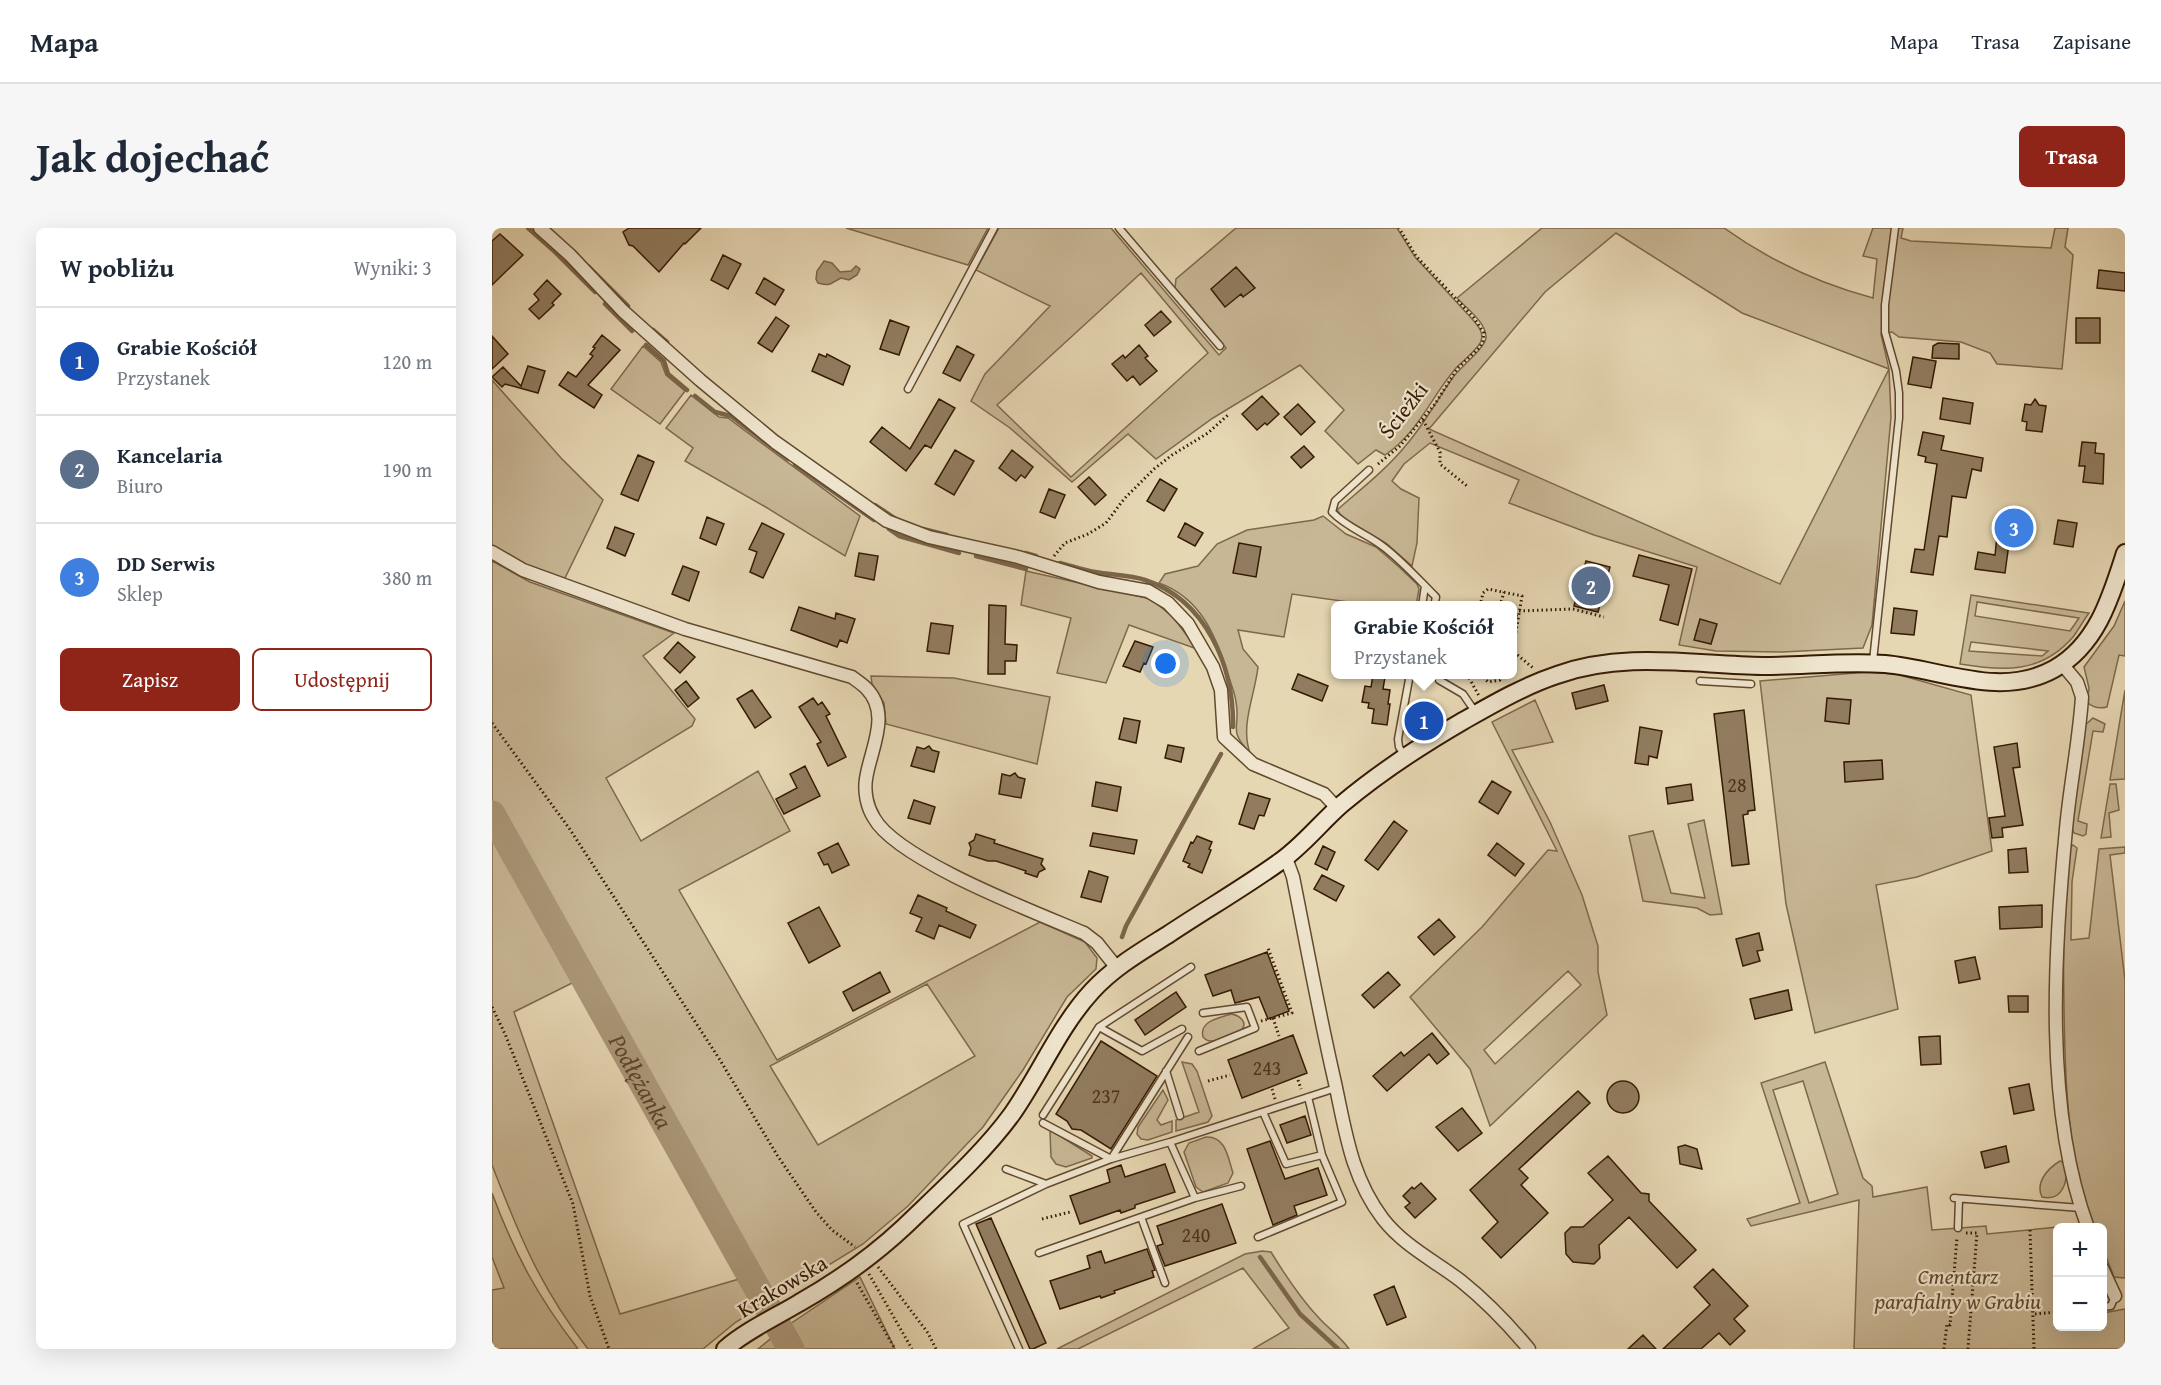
<!DOCTYPE html>
<html lang="pl">
<head>
<meta charset="utf-8">
<style>
  :root { --surface:#fff; --page:#f6f6f7; --text:#1f2937; --muted:#747a83; --line:#e0e1e3; --accent:#8f2418 }
  body { margin:0; font-family:"Gentium Book Plus",serif; background:var(--page); color:var(--text) }
  .controls { position:absolute; right:18px; bottom:18px; display:grid; overflow:hidden; border-radius:9px; box-shadow:0 6px 24px #0002 }
  .controls button { width:54px; height:54px; display:grid; place-items:center; padding:0; border:0; border-bottom:2px solid var(--line); background:var(--surface); color:var(--text); font:30px sans-serif }
  .you { position:absolute; left:674px; top:436px; width:21px; height:21px; margin:-15px; border:4px solid #fff; border-radius:50%; background:#1a73e8; box-shadow:0 0 0 9px #1a73e833 }
  .badge { display:grid; place-items:center; width:39px; height:39px; border-radius:50%; background:var(--accent); color:#fff; font-size:20px; font-weight:700 }
  .pin { position:absolute; translate:-50% -50%; border:3px solid #fff; box-shadow:0 2px 6px #0006 }
  .popup { position:absolute; left:839px; top:373px; width:186px; height:78px; box-sizing:border-box; display:grid; place-content:center; border-radius:9px; background:var(--surface); filter:drop-shadow(0 2px 4px #0005); font-size:20px; white-space:nowrap; color:var(--muted) }
  .popup b { font-size:22px; color:var(--text) }
  .popup::after { content:''; position:absolute; left:50%; top:100%; margin-left:-12px; border:12px solid transparent; border-top-color:var(--surface) }
  .list { margin:0; padding:0; list-style:none }
  h2 { display:flex; justify-content:space-between; align-items:center; height:78px; margin:0; padding:0 24px; font-size:26px }
  h2 small { font-size:20px; font-weight:400; color:var(--muted) }
  .list li { display:grid; grid-template-columns:39px 1fr auto; gap:18px; align-items:center; box-sizing:border-box; height:108px; padding:0 24px; border-top:2px solid var(--line) }
  .list b { display:block; font-size:22px; white-space:nowrap }
  .list p { margin:0; font-size:20px; white-space:nowrap; color:var(--muted) }
  .list em { font-size:20px; font-style:normal; color:var(--muted) }
  .actions { display:flex; gap:12px; padding:18px 24px }
  .actions a { flex:1; padding:14px 0; border:2px solid var(--accent); border-radius:9px; text-align:center; font-size:21px; color:var(--accent) }
  .actions .main { background:var(--accent); color:#fff }
  .map { position:relative; flex:none; width:1633px; height:1121px; overflow:hidden; border-radius:9px }
  header { display:flex; align-items:center; gap:36px; box-sizing:border-box; height:84px; padding:0 30px; background:var(--surface); border-bottom:2px solid var(--line) }
  header strong { font-size:28px }
  nav { display:flex; gap:33px; margin-inline-start:auto; font-size:21px }
  .intro { display:flex; align-items:center; justify-content:space-between; box-sizing:border-box; height:144px; padding:0 36px }
  h1 { margin:0; font-size:42px }
  .button { padding:15px 27px; border-radius:9px; background:var(--accent); color:#fff; font-size:21px; font-weight:700 }
  main { display:flex; gap:36px; padding:0 36px }
  aside { flex:1; background:var(--surface); border-radius:9px; box-shadow:0 6px 24px #0002 }
  .map>svg:first-child { display:block }
  .green { fill:#c8b795; stroke:#7e684c; stroke-width:1.5; fill-rule:evenodd }
  .water { fill:#aa9777; stroke:#7b6549; stroke-width:1.5 }
  .lines { fill:none; stroke-linecap:round; stroke-linejoin:round }
  .stream { stroke:#7b6549; stroke-width:4.5 }
  .river { stroke:#aa9777; stroke-width:27 }
  .building { fill:#917c5f; stroke:#351a03; stroke-width:1.5 }
  .lane-casing { stroke:#61492f; stroke-width:9 }
  .street-casing { stroke:#61492f; stroke-width:15 }
  .secondary-casing { stroke:#351a03; stroke-width:20 }
  .path { stroke:#351a03; stroke-width:3; stroke-dasharray:1.5 3; stroke-linecap:butt }
  .lane { stroke:#efe5ce; stroke-width:6 }
  .street { stroke:#efe5ce; stroke-width:12 }
  .secondary { stroke:#efe5ce; stroke-width:16 }
  .labels { text-anchor:middle; dominant-baseline:central; stroke-width:4.5; stroke-linejoin:round; paint-order:stroke }
  .number-label { font-size:20px; fill:#4c321a }
  .street-label { font-size:22px; fill:#351a03; stroke:#efe5ce }
  .park-label { font-size:22px; font-style:italic; fill:#61492f; stroke:#efe5ce }
  .water-label { font-size:24px; font-style:italic; fill:#5e462c; stroke:#efe5ce }
</style>
</head>
<body>
<header>
<strong>Mapa</strong>
<nav><a>Mapa</a><a>Trasa</a><a>Zapisane</a></nav>
</header>
<div class="intro"><h1>Jak dojechać</h1><a class="button">Trasa</a></div>
<main>
<aside>
<h2>W pobliżu<small>Wyniki: 3</small></h2>
<ul class="list">
<li><span class="badge" style="background:#1a4fb4">1</span><div><b>Grabie Kościół</b><p>Przystanek</p></div><em>120 m</em></li>
<li><span class="badge" style="background:#5c6f8a">2</span><div><b>Kancelaria</b><p>Biuro</p></div><em>190 m</em></li>
<li><span class="badge" style="background:#3f7fe0">3</span><div><b>DD Serwis</b><p>Sklep</p></div><em>380 m</em></li>
</ul>
<div class="actions"><a class="main">Zapisz</a><a>Udostępnij</a></div>
</aside>
<div class="map">
<svg width="1633" height="1121" viewBox="0 0 1633 1121">
  <rect width="100%" height="100%" fill="#e6d7b3"/>
  <filter id="stains"><feTurbulence type="fractalNoise" baseFrequency=".00333" numOctaves="4"/><feColorMatrix values="0 0 0 0 .2 0 0 0 0 .09 0 0 0 0 .02 0 0 0 .5 -.17"/></filter>
  <radialGradient id="worn" r=".72"><stop offset=".6" stop-color="#630" stop-opacity="0"/><stop offset="1" stop-color="#630" stop-opacity=".3"/></radialGradient>
  <path class="green" d="M354,0H496L476,37Z
    M507,0H619L727,127L734,120L683,60L684,51L744,0H905L923,29L981,92C986,98 992,104 989,113C987,120 970,134 964,140C939,169 926,205 893,227L884,222L866,236L833,203L852,182L808,137L721,190L664,231L636,206L580,254L518,200L479,173L493,146L558,78L484,42ZM649,45L716,125L579,249L505,177Z
    M1050,0H1232C1277,32 1328,56 1381,70L1385,31L1371,28L1381,0H1411L1409,10L1419,13L1559,20L1563,0H1576L1573,19L1581,27L1570,141L1505,136L1498,125L1469,114L1407,109L1400,104L1389,106L1397,141L1399,189L1380,397L1371,420L1290,424L1224,423L1187,417L1205,339L1102,307L1017,275L1027,252L938,215L912,236L900,253L909,261L927,270L925,315L920,338L894,315L851,290L845,282C869,261 895,241 915,216C933,195 946,170 962,148C970,138 992,121 994,110C995,95 974,80 965,70ZM1124,5L1250,85L1397,141L1288,356L937,201L1053,64Z
    M151,118L169,134L174,147L193,163L168,196L119,161Z
    M0,152L69,230L111,272L72,352L13,328L0,318Z
    M199,167L227,189L236,190L368,288L353,328L272,278L193,233L201,220L174,200Z
    M831,288L854,306L884,319L906,338L925,356L927,361L924,378L878,377L800,366L792,409L746,402L751,421L766,439C763,467 748,497 758,525C735,501 749,500 744,474C743,465 739,456 736,447C724,408 709,370 667,355L673,346L706,338L725,316L755,302L822,292Z
    M0,333L38,354L182,405L151,428L203,491L200,498L114,550L149,613L266,543L298,603L187,662L285,832L548,694L593,714L605,730L604,741L575,769L531,842L491,899L416,978L371,1016L244,1094L211,1121H96C49,1061 27,1007 0,937ZM84,753L247,1051L128,1086L22,784ZM435,756L483,828L326,917L278,838Z
    M534,343L659,371L681,389L705,421L637,397L614,455L565,445L579,390L529,377Z
    M1479,367L1590,384L1597,385C1591,393 1587,401 1581,409C1549,446 1511,443 1468,436ZM1485,375V374L1587,390L1578,403L1483,388ZM1479,414L1556,423L1550,428L1477,423Z
    M1633,373V428L1627,427L1615,479C1607,481 1601,480 1595,474L1597,460L1592,439L1622,398Z
    M1375,444L1404,446L1479,467L1500,623L1425,649L1384,657L1406,781L1323,805L1294,676L1268,453Z
    M379,448L462,450L558,469L545,536L394,496L392,475L380,456Z
    M1633,462V551L1618,552Z
    M1043,472L1061,514L1020,522L1058,594L1090,667L1106,718V744L1115,787L998,898L978,841L918,769L990,699L1056,622L1065,623L1000,494ZM1076,743L1089,757L1003,836L992,822Z
    M1601,490L1613,496L1611,504L1601,503L1586,593L1595,596L1594,606L1591,608L1582,605L1579,599L1591,499Z
    M1618,556H1624L1627,582L1617,585L1619,609L1609,610Z
    M1212,592L1230,686L1218,687L1205,680L1151,673L1137,608L1161,603L1179,665L1213,670L1196,596Z
    M1581,617L1585,620L1580,654L1579,712L1597,710L1607,621L1633,619V625L1618,627L1633,752V1050L1622,1049L1611,1021L1610,1000L1602,999C1575,931 1573,853 1572,779C1571,726 1571,673 1576,620Z
    M739,786C747,787 757,794 749,803C746,806 724,813 720,813C715,813 714,812 711,809C707,793 727,790 739,786Z
    M690,834L700,836L705,843L720,888L716,894L684,903V892L707,884Z
    M1333,834L1371,950L1380,958L1381,969L1435,959L1440,1002L1494,998L1495,1006L1587,997L1588,999L1566,1000V1098H1610L1611,1085L1633,1081V1121H1362L1367,972L1259,998L1255,991L1308,975L1269,855ZM1311,853L1346,966L1317,975L1281,862Z
    M671,862L676,872L665,892L669,897L680,893V904L656,912L649,911L645,906L646,899Z
    M560,903L600,928V930L574,939L564,936L559,929L558,904Z
    M714,909C734,908 736,930 741,945L736,955L711,964L704,959L692,924L697,915Z
    M1568,933L1573,935C1577,952 1571,974 1550,969C1543,955 1555,941 1568,933Z
    M0,965C23,1027 46,1069 86,1121H3V1119H0V1062L12,1060L0,1029Z
    M770,1023L779,1024C793,1047 808,1070 827,1090C837,1101 849,1109 857,1121H761L797,1100L751,1040L586,1121H565L753,1026Z
    M368,1049L403,1121H266L292,1100Z"/>
  <path class="water" d="M332,33L340,35L348,44L359,43L364,38L368,41L365,47L357,52L349,50C338,55 340,59 326,55L324,51L325,43Z"/>
  <g class="lines">
    <path class="stream" d="M36,0L62,23L103,64
      M97,39L136,78
      M113,76L140,103
      M161,102L175,114
      M154,117L172,133L176,146L195,162
      M203,168L223,184L239,188L296,231
      M303,237L382,292
      M383,277L404,291
      M397,301L407,308L467,325
      M431,301L455,307
      M533,325L544,328
      M484,328L534,341
      M568,335C580,338 591,342 603,344C619,347 638,347 653,352C714,372 742,438 741,499
      M630,709L634,698L729,526
      M768,1029L808,1086L846,1121"/>
    <path class="river" id="s1" d="M0,586L299,1121"/>
  </g>
  <path class="building" d="M137,0H209L193,16L192,15L167,44L141,18L137,17L131,4Z
    M8,6L31,27L0,57V13Z
    M231,27L249,36L236,61L219,52Z
    M744,39L763,60L751,69L749,66L733,79L719,61Z
    M1607,42L1633,45V63L1605,60Z
    M272,50L292,62L283,77L264,65Z
    M55,52L69,66L60,75L62,77L47,91L37,81L47,72L42,66Z
    M669,83L679,94L662,108L653,97Z
    M284,89L297,98L280,124L266,115Z
    M1584,90H1608V115H1584Z
    M398,92L417,99L407,127L388,121Z
    M110,107L128,122L96,157L110,167L102,180L67,157L76,144L84,149L101,128L98,126L103,120L101,119Z
    M0,108L16,126L0,141Z
    M1446,115L1467,116V131L1440,130L1441,118Z
    M647,117L656,128L653,130L665,143L648,157L641,148L635,153L620,136L631,127L633,130Z
    M465,118L482,127L468,153L451,145Z
    M327,126L334,129L335,126L358,138L351,157L320,143Z
    M1421,129L1444,133L1439,160L1416,156Z
    M36,138L53,143L46,165L13,156L10,159L0,149L11,139L29,158Z
    M770,168L787,186L775,197L773,195L765,202L750,186Z
    M1451,170L1481,175L1478,196L1448,191Z
    M447,171L463,180L439,220L433,217L414,243L378,214L390,199L418,221Z
    M1543,171L1547,177L1554,178L1550,204L1534,202L1535,194L1530,193L1533,176L1539,177Z
    M806,176L823,194L809,207L792,189Z
    M1431,204L1452,208L1449,222L1491,230L1489,243L1480,241L1474,270L1460,268L1455,309L1447,308L1441,347L1419,344L1423,321L1432,322L1445,236L1433,234L1434,229L1426,227Z
    M1590,214L1604,215L1603,225L1612,226L1611,256L1591,254L1593,238H1587Z
    M812,218L822,229L809,240L799,229Z
    M463,222L482,233L462,267L443,256Z
    M520,222L541,239L533,250L529,247L524,253L507,240Z
    M146,227L162,234L146,273L129,266Z
    M597,249L614,267L603,277L586,259Z
    M668,251L685,261L672,283L655,273Z
    M557,261L573,267L563,290L548,284Z
    M215,289L232,296L224,317L208,310Z
    M1507,289L1539,293L1537,310L1518,308L1513,345L1483,341L1486,324L1503,327Z
    M1566,292L1585,295L1581,319L1562,316Z
    M270,295L292,306L271,350L258,344L265,324L257,321Z
    M693,295L711,305L703,318L686,309Z
    M123,299L142,306L133,328L115,320Z
    M747,315L769,319L764,349L741,345Z
    M367,325L386,328L382,352L363,348Z
    M1147,327L1200,341L1186,397L1168,392L1177,357L1141,348Z
    M1094,333L1118,339L1106,384L1082,378Z
    M191,338L207,344L197,373L180,366Z
    M497,377L514,378L513,416L525,417L524,433H513V446H496Z
    M307,379L343,391L344,385L363,391L355,415L348,412L345,419L299,402Z
    M1402,380L1425,383L1422,407L1399,405Z
    M1208,391L1225,396L1219,416L1202,412Z
    M439,395L461,398L457,426L435,423Z
    M643,413L661,419L654,436L652,435L648,444L631,438Z
    M186,414L203,429L188,445L172,430Z
    M806,446L836,458L830,473L800,461Z
    M881,447L893,449L891,461L898,462L896,476H898L895,497L880,495L882,481L876,480L877,475L870,474L873,458L879,459Z
    M194,453L207,470L196,479L183,462Z
    M1112,457L1116,473L1084,481L1080,465Z
    M260,462L279,489L263,500L245,471Z
    M321,470L326,477L330,474L338,486L334,488L354,529L336,538L325,516L329,514L307,479Z
    M1335,470L1359,472L1357,496L1333,493Z
    M1252,482L1263,582L1256,583V586L1251,587L1257,636L1240,638L1222,486Z
    M632,490L648,493L644,515L627,511Z
    M1148,499L1170,503L1165,530L1157,528L1156,537L1143,535Z
    M1525,515L1528,539L1521,540L1531,597L1510,600L1511,609L1500,610L1497,590L1513,588L1502,519Z
    M676,517L692,520L689,534L673,530Z
    M437,518L440,522L447,524L442,544L419,538L425,519L432,521Z
    M1390,532L1391,551L1353,554L1352,534Z
    M313,538L328,568L292,586L284,571L305,560L298,546Z
    M523,545L526,549L533,551L529,570L507,566L510,546L518,548Z
    M1000,553L1019,564L1006,586L987,574Z
    M604,554L629,559L625,583L600,578Z
    M1199,556L1201,572L1176,576L1174,560Z
    M757,565L778,571L772,588L767,587L762,601L747,596Z
    M422,572L443,579L438,596L416,590Z
    M902,593L915,603L886,642L873,632Z
    M601,605L645,612L642,626L598,618Z
    M484,606L503,612L502,615L551,631L549,636L553,641L547,644L545,649L533,645L534,643L504,633H496L477,627L479,620L477,615L482,612Z
    M705,608L720,614L717,621L719,622L710,645L696,639L698,636L691,633L699,614L701,615Z
    M346,615L357,637L340,645L336,636L332,637L326,625Z
    M1005,615L1032,636L1023,648L996,627Z
    M831,618L843,624L835,642L823,636Z
    M1534,620L1536,644L1517,645L1516,622Z
    M597,643L616,649L609,674L589,669Z
    M830,647L852,658L844,673L822,661Z
    M426,667L455,680L454,683L484,697L478,710L447,697L442,711L424,703L430,690L418,685Z
    M1550,677V699L1508,701L1507,679Z
    M327,679L348,718L317,735L296,695Z
    M947,691L963,709L942,727L926,709Z
    M1267,705L1271,722L1265,723L1268,733L1251,738L1244,711Z
    M775,724L797,783L776,791L767,769L743,775L739,762L721,768L713,747Z
    M1483,729L1488,751L1467,755L1463,733Z
    M388,744L398,764L361,783L351,764Z
    M896,744L908,757L882,780L870,767Z
    M1296,762L1300,782L1263,791L1258,771Z
    M684,764L694,779L653,807L643,792Z
    M1516,768H1536V784H1517Z
    M940,805L957,826L945,836L937,826L895,863L881,848L909,824L912,828Z
    M801,807L815,845L750,870L736,832Z
    M1448,808L1449,836L1429,837L1427,809Z
    M609,813L665,848L619,921L589,902L580,901L575,893L564,886Z
    M1115 869a16 16 0 1 1 32 0a16 16 0 1 1-32 0Z
    M1537,856L1542,882L1522,886L1517,860Z
    M1086,863L1098,875L1027,941L1036,950L1029,957L1056,985L1009,1030L990,1010L1006,994L978,962Z
    M970,880L990,905L966,923L944,899Z
    M813,888L819,907L795,915L788,897Z
    M778,913L793,951L826,940L835,967L802,978L805,987L781,997L755,921Z
    M1193,917L1205,921L1210,941L1188,936L1186,919Z
    M1514,918L1517,934L1493,940L1489,924Z
    M1116,928L1149,965L1157,966V973L1204,1022L1185,1040L1137,989L1107,1017L1108,1030L1102,1036L1081,1034L1074,1026L1073,1005L1079,999H1091L1121,972L1096,945Z
    M673,936L683,964L643,977V980L629,985L628,982L588,996L578,968L618,954L615,942L629,937L633,949Z
    M929,955L944,971L923,990L913,979L918,975L911,968L920,959L922,961Z
    M730,976L744,1015L673,1038L665,1018L671,1016L665,998Z
    M499,990L554,1115L541,1121H538L484,996Z
    M655,1021L663,1042L660,1043L662,1049L622,1063L623,1065L609,1070L608,1068L568,1081L558,1053L598,1040L595,1028L609,1023L613,1035Z
    M1221,1041L1256,1078L1242,1091L1253,1103L1238,1117L1227,1105L1209,1121H1171L1218,1077L1202,1059Z
    M902,1058L914,1089L895,1097L882,1067Z
    M1151,1107L1164,1121H1136Z"/>
  <g class="lines">
    <defs>
      <path id="lane" d="M627,0L728,118
        M416,161L502,0
        M877,242L843,273L840,284C855,300 876,306 893,320C912,335 927,352 944,369L942,378
        M930,378L933,358
        M1381,433L1407,190V165L1404,143L1393,104V77L1403,0
        M947,446V452L971,466L984,485
        M1208,453L1259,456
        M912,527L907,519L906,511L918,446
        M690,801L650,823L607,799L699,739
        M707,823L763,800L755,779L711,785
        M674,843L688,888
        M816,869L830,927
        M551,887L607,799
        M551,895L619,931L696,809
        M678,914L703,970L749,958
        M514,941L554,956
        M1462,970L1589,980
        M649,989L673,1055
        M1466,1000L1467,971
        M766,1009L850,974L830,927L794,936L771,884
        M547,1025L703,970
        M1610,1079L1619,1078L1623,1068
        M527,1121L471,996L554,956L619,931L678,914L844,860"/>
      <path id="street" d="M48,0L78,27L131,83L208,152L283,214L395,293L437,309L526,329L607,354L656,363L676,375L696,396L721,439L729,462L732,509L761,536L832,566L845,580
        M0,324L31,342L193,401L360,449C364,452 370,456 374,460C400,486 378,522 374,551C372,564 375,579 382,590C405,632 545,685 592,705L605,715L625,740
        M1570,436L1585,454L1590,469C1587,514 1578,557 1574,601C1562,725 1552,881 1596,1000
        M794,630L801,649C814,714 826,780 841,846C853,898 857,946 891,991C912,1018 943,1033 969,1053C994,1073 1017,1097 1037,1121
        M1610,1040L1623,1068"/>
      <path id="secondary" d="M233,1121C255,1102 282,1090 307,1075C344,1054 380,1029 412,999C447,965 491,926 520,886C548,846 567,799 600,763C622,739 650,723 677,706C713,682 751,660 786,635C810,619 828,595 850,576C888,544 928,518 971,493C1001,476 1032,458 1065,447C1132,423 1202,437 1271,438C1312,438 1352,433 1393,436C1449,441 1508,471 1562,441C1605,417 1619,369 1633,325"/>
    </defs>
    <use href="#lane" class="lane-casing"/>
    <use href="#street" class="street-casing"/>
    <use href="#secondary" class="secondary-casing"/>
    <path class="path" d="M931,192L948,224V236L975,258
      M886,236L908,218L943,176L965,141L988,119L991,113L992,105L982,90L924,28L907,0
      M562,328L573,315L596,306L614,295L632,271L662,241L680,227L716,205L737,186
      M979,378H985
      M988,378L991,365L996,361L1030,368L1020,427
      M1008,378L1012,364
      M1027,383L1081,381L1112,389
      M1020,386L1026,389
      M1022,424L1041,440
      M975,446L987,468
      M988,446L996,454L1008,452L1012,446
      M0,495L77,600L228,832L285,927L324,984L340,1002L363,1019
      M0,779L13,806L81,976L98,1068L117,1121
      M781,790L787,808
      M769,793L800,785L776,720
      M806,852L809,861
      M716,853L738,847
      M780,861L783,871
      M550,991L578,984
      M1538,1002L1542,1121
      M1474,1005H1485L1476,1121
      M386,1039L436,1105L444,1121
      M377,1046L420,1121
      M365,1055L403,1121
      M1543,1086L1566,1084
      M1452,1121L1455,1096L1458,1097L1465,1009"/>
    <use href="#lane" class="lane"/>
    <use href="#street" class="street"/>
    <use href="#secondary" class="secondary"/>
  </g>
  <g class="labels">
    <g class="number-label">
      <text x="1245" y="556">28</text>
      <text x="775" y="839">243</text>
      <text x="614" y="867">237</text>
      <text x="704" y="1006">240</text>
    </g>
    <g class="street-label">
      <text transform="translate(911 182) rotate(-52)">Ścieżki</text>
      <text transform="translate(290 1058) rotate(-31)">Krakowska</text>
    </g>
    <g class="park-label">
      <text x="1466" y="1048">Cmentarz<tspan x="1466" dy="25">parafialny w Grabiu</tspan></text>
    </g>
    <g class="water-label">
      <text stroke="none"><textPath href="#s1" startOffset="306">Podłężanka</textPath></text>
    </g>
  </g>
  <rect width="100%" height="100%" filter="url(#stains)"/>
  <rect width="100%" height="100%" fill="url(#worn)"/>
</svg>
<div class="controls">
<button>+</button>
<button>−</button>
</div>
<div class="you"></div>
<div class="pin badge" style="left:932px;top:493px;background:#1a4fb4">1</div>
<div class="popup"><b>Grabie Kościół</b>Przystanek</div>
<div class="pin badge" style="left:1099px;top:358px;background:#5c6f8a">2</div>
<div class="pin badge" style="left:1522px;top:300px;background:#3f7fe0">3</div>
</div>
</main>
</body>
</html>
